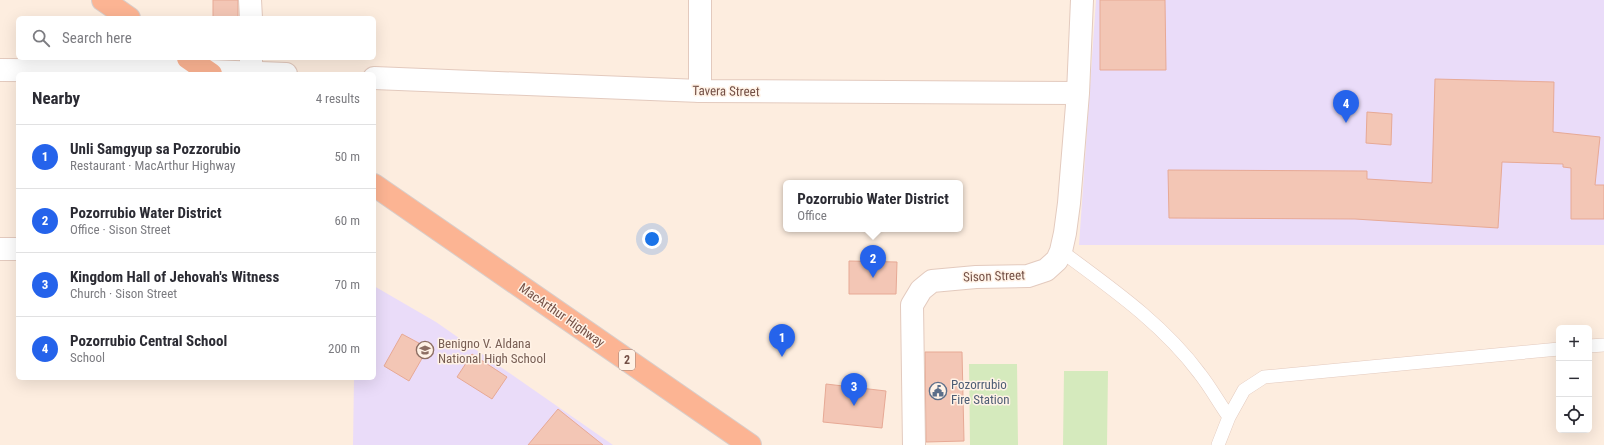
<!DOCTYPE html>
<html lang="en">
<head>
<meta charset="utf-8">
<style>
  :root { --surface:#fff; --page:#f7f7f7; --text:#2b2b33; --muted:#7c7c81; --line:#e1e1e2; --accent:#2563eb }
  body { margin:0; font-family:"Roboto Condensed",sans-serif; background:var(--page); color:var(--text) }
  .controls { position:absolute; right:12px; bottom:12px; display:grid; overflow:hidden; border-radius:6px; box-shadow:0 4px 16px #0002 }
  .controls button { width:36px; height:36px; display:grid; place-items:center; padding:0; border:0; border-bottom:1px solid var(--line); background:var(--surface); color:var(--text); font:20px sans-serif }
  .you { position:absolute; left:652px; top:239px; width:14px; height:14px; margin:-10px; border:3px solid #fff; border-radius:50%; background:#1a73e8; box-shadow:0 0 0 6px #1a73e833 }
  .badge { display:grid; place-items:center; width:26px; height:26px; border-radius:50%; background:var(--accent); color:#fff; font-size:13px; font-weight:700 }
  .pin { position:absolute; translate:-50% -33px; filter:drop-shadow(0 1px 2px #0008) }
  .pin::after { content:''; position:absolute; top:21px; width:14px; height:12px; background:inherit; clip-path:polygon(0 0,100% 0,50% 100%) }
  .popup { position:absolute; left:783px; top:180px; width:180px; height:52px; box-sizing:border-box; display:grid; place-content:center; border-radius:6px; background:var(--surface); filter:drop-shadow(0 1px 3px #0005); font-size:13px; white-space:nowrap; color:var(--muted) }
  .popup b { font-size:15px; color:var(--text) }
  .popup::after { content:''; position:absolute; left:50%; top:100%; margin-left:-8px; border:8px solid transparent; border-top-color:var(--surface) }
  .list { margin:0; padding:0; list-style:none }
  h2 { display:flex; justify-content:space-between; align-items:center; height:52px; margin:0; padding:0 16px; font-size:17px }
  h2 small { font-size:13px; font-weight:400; color:var(--muted) }
  .list li { display:grid; grid-template-columns:26px 1fr auto; gap:12px; align-items:center; box-sizing:border-box; height:64px; padding:0 16px; border-top:1px solid var(--line) }
  .list b { display:block; font-size:15px; white-space:nowrap }
  .list p { margin:0; font-size:13px; white-space:nowrap; color:var(--muted) }
  .list em { font-size:13px; font-style:normal; color:var(--muted) }
  .icon { flex:none; width:22px; height:22px; fill:none; stroke:currentColor; stroke-width:2; stroke-linecap:round; stroke-linejoin:round }
  .map { position:relative; flex:none; width:1604px; height:445px; overflow:hidden }
  .search { position:absolute; background:var(--surface); box-shadow:0 4px 16px #0002; left:16px; top:16px; width:360px; height:44px; display:flex; align-items:center; gap:10px; box-sizing:border-box; padding:0 14px; border-radius:6px; color:var(--muted); font-size:15px }
  .panel { position:absolute; background:var(--surface); box-shadow:0 4px 16px #0002; left:16px; top:72px; width:360px; height:308px; border-radius:6px }
  .map>svg:first-child { display:block }
  .education { fill:#eadcf9 }
  .green { fill:#d5eabd }
  .building { fill:#f3c6b5; stroke:#e7a995 }
  .lines { fill:none; stroke-linecap:round; stroke-linejoin:round }
  .service-casing { stroke:#e3cabe; stroke-width:14 }
  .minor-casing { stroke:#e3cabe; stroke-width:24 }
  .tertiary-casing { stroke:#e3cabe; stroke-width:24 }
  .trunk-casing { stroke:#d8cecb; stroke-width:24 }
  .service { stroke:#fff; stroke-width:13 }
  .minor { stroke:#fff; stroke-width:22 }
  .tertiary { stroke:#fff; stroke-width:22 }
  .trunk { stroke:#fcb493; stroke-width:22 }
  .labels { text-anchor:middle; dominant-baseline:central; stroke-width:3; stroke-linejoin:round; paint-order:stroke }
  .shield { fill:#fff2e6; stroke:#9e8176; stroke-width:1 }
  .shield-label { font-size:12px; font-weight:bold; fill:#745046 }
  .street-label { font-size:13px; fill:#745046; stroke:#fff2e6 }
  .education-label { font-size:13px; fill:#785e54; stroke:#fff2e6; text-anchor:start }
  .service-label { font-size:13px; fill:#4e5e75; stroke:#fff2e6; text-anchor:start }
</style>
</head>
<body>
<div class="map">
<svg width="1604" height="445" viewBox="0 0 1604 445">
  <rect width="100%" height="100%" fill="#fdeddf"/>
  <path class="education" d="M1096,0H1604V245H1079Z
    M374,286L436,322L613,445H353L354,378H374Z"/>
  <path class="green" d="M969,364H1017L1018,445H970Z
    M1064,371H1108L1107,445H1063Z"/>
  <path class="building" d="M213,0H238V18H213Z
    M1100,0H1165L1166,70H1100Z
    M1435,79L1554,82L1553,132L1600,137L1595,185H1604V219H1571V168L1563,167V164L1502,162L1498,228L1355,219L1169,218L1168,170L1367,171V179L1432,183Z
    M1367,112L1392,114L1391,145L1366,143Z
    M849,261L897,262L896,294H849Z
    M402,334L428,348L409,381L384,366Z
    M925,352H962L964,441L926,442Z
    M472,354L507,377L492,399L457,377Z
    M826,384L886,391L882,428L823,422Z
    M558,409L603,445H528Z"/>
  <g class="lines">
    <defs>
      <path id="service" d="M1061,251C1111,288 1163,324 1200,374C1211,388 1219,403 1229,417L1244,390L1264,377L1559,349
        M1589,346L1604,345
        M1218,445L1229,417"/>
      <path id="minor" d="M250,0L251,18
        M251,58V73
        M700,91V0
        M0,249H18"/>
      <path id="tertiary" d="M0,70L207,71L286,74
        M374,78L700,91L1078,93
        M914,445L912,305L921,290L932,281L976,277L1028,276L1046,270L1057,260L1061,251L1065,233L1069,203L1078,93L1082,0"/>
      <path id="trunk" d="M103,0L129,18
        M188,58L211,74
        M374,185L750,445"/>
    </defs>
    <use href="#service" class="service-casing"/>
    <use href="#minor" class="minor-casing"/>
    <use href="#tertiary" class="tertiary-casing"/>
    <use href="#trunk" class="trunk-casing"/>
    <use href="#service" class="service"/>
    <use href="#minor" class="minor"/>
    <use href="#tertiary" class="tertiary"/>
    <use href="#trunk" class="trunk"/>
  </g>
  <defs>
    <symbol id="school-ring" viewBox="-11 -11 22 22"><circle r="9.5" fill="#fff2e6" stroke="#8d6e63" stroke-width="1.5"/><path d="M0-5L7-2L0 1L-7-2ZM-4 1L0 2.5L4 1V4Q0 6-4 4Z" fill="#8d6e63"/></symbol>
    <symbol id="civic-ring" viewBox="-11 -11 22 22"><circle r="9.5" fill="#fff2e6" stroke="#5c6f8a" stroke-width="1.5"/><path d="M-.6-6.5H3V-4.5H.6V-3L4-1V1h2V6H-6V1h2V-1L-.6-3ZM-1.2 2.5V6h2.4V2.5Z" fill="#5c6f8a"/></symbol>
  </defs>
  <g fill-rule="evenodd">
    <use href="#school-ring" x="415" y="340" width="20" height="20"/>
    <use href="#civic-ring" x="928" y="381" width="20" height="20"/>
  </g>
  <g class="labels">
    <rect class="shield" x="619" y="350" width="16" height="20" rx="3"/>
    <g class="shield-label">
      <text x="627" y="360">2</text>
    </g>
    <g class="street-label">
      <text transform="translate(726 91) rotate(1)">Tavera Street</text>
      <text transform="translate(994 276) rotate(-2)">Sison Street</text>
      <text transform="translate(562 315) rotate(35)">MacArthur Highway</text>
    </g>
    <g class="education-label">
      <text x="438" y="343">Benigno V. Aldana<tspan x="438" dy="15">National High School</tspan></text>
    </g>
    <g class="service-label">
      <text x="951" y="384">Pozorrubio<tspan x="951" dy="15">Fire Station</tspan></text>
    </g>
  </g>
</svg>
<div class="controls">
<button>+</button>
<button>−</button>
<button><svg class="icon" aria-label="locate" viewBox="0 0 24 24"><circle cx="12" cy="12" r="6"/><path d="M12 2v4M12 18v4M2 12h4M18 12h4"/></svg></button>
</div>
<div class="you"></div>
<div class="pin badge" style="left:782px;top:357px">1</div>
<div class="pin badge" style="left:873px;top:278px">2</div>
<div class="popup"><b>Pozorrubio Water District</b>Office</div>
<div class="pin badge" style="left:854px;top:406px">3</div>
<div class="pin badge" style="left:1346px;top:123px">4</div>
<div class="search"><svg class="icon" aria-label="search" viewBox="0 0 24 24"><circle cx="10" cy="10" r="6"/><path d="M15 15l6 6"/></svg>Search here</div>
<section class="panel">
<h2>Nearby<small>4 results</small></h2>
<ul class="list">
<li><span class="badge">1</span><div><b>Unli Samgyup sa Pozzorubio</b><p>Restaurant · MacArthur Highway</p></div><em>50 m</em></li>
<li><span class="badge">2</span><div><b>Pozorrubio Water District</b><p>Office · Sison Street</p></div><em>60 m</em></li>
<li><span class="badge">3</span><div><b>Kingdom Hall of Jehovah's Witness</b><p>Church · Sison Street</p></div><em>70 m</em></li>
<li><span class="badge">4</span><div><b>Pozorrubio Central School</b><p>School</p></div><em>200 m</em></li>
</ul>
</section>
</div>
</body>
</html>
